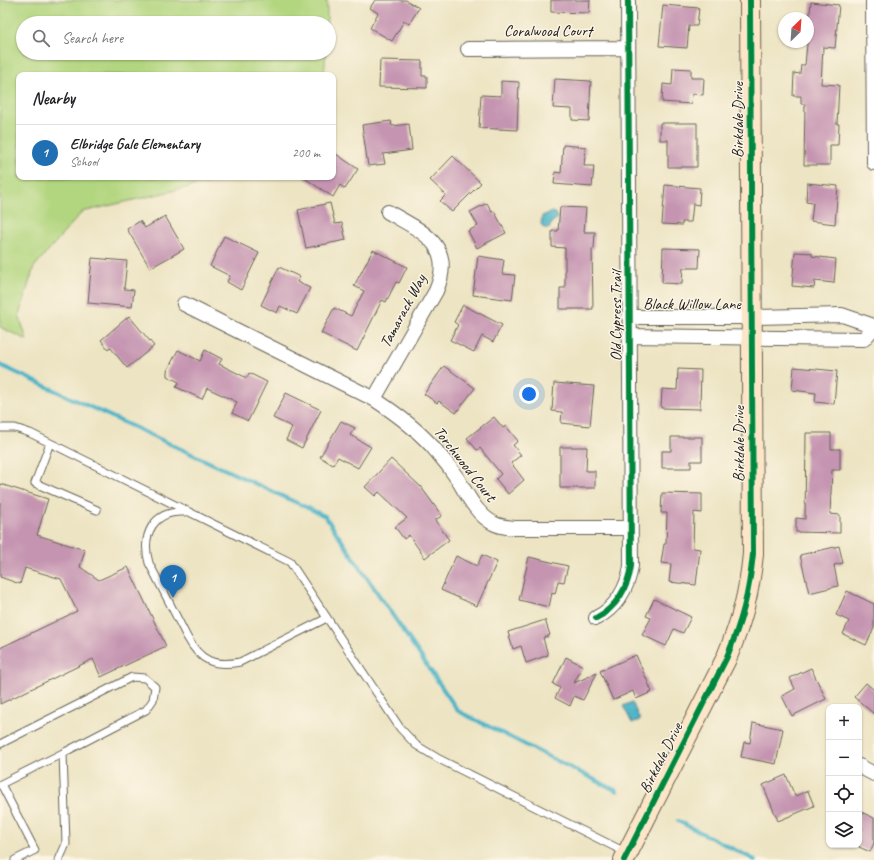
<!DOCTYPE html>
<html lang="en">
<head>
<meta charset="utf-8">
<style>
  :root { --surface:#fff; --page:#f6f6f6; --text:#202124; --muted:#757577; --line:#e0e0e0; --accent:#1f6fb2 }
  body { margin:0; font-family:Caveat,sans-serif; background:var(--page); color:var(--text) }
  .controls { position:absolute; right:12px; bottom:12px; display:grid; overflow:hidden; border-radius:8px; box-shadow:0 1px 3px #0004 }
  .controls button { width:36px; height:36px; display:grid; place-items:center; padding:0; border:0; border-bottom:1px solid var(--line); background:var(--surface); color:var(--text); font:20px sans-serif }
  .compass { position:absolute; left:778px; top:12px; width:36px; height:36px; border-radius:50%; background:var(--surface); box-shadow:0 1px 3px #0004; rotate:25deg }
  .you { position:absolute; left:529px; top:394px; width:14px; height:14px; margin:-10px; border:3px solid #fff; border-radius:50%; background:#1a73e8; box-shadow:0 0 0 6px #1a73e833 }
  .badge { display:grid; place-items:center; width:26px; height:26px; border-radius:50%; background:var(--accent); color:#fff; font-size:13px; font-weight:700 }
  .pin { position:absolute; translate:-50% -33px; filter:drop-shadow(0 1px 2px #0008) }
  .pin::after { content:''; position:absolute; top:21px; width:14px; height:12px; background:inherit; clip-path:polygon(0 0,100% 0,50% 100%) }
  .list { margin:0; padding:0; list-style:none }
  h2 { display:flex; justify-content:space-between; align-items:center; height:52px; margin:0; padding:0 16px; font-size:17px }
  h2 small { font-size:13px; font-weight:400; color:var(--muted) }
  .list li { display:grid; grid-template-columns:26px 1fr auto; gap:12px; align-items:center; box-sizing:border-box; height:56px; padding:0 16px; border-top:1px solid var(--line) }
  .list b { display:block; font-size:15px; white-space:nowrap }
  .list p { margin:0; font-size:13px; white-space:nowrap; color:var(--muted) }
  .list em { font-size:13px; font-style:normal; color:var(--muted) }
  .icon { flex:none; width:22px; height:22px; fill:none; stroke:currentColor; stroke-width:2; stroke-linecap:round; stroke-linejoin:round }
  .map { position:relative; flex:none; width:874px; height:860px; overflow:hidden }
  .search { position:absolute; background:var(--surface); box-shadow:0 1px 3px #0004; left:16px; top:16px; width:320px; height:44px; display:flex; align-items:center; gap:10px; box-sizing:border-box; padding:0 14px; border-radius:22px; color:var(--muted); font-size:15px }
  .panel { position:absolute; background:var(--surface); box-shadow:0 1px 3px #0004; left:16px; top:72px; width:320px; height:108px; border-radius:8px }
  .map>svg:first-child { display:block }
  .green { fill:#b2d67f; stroke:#67794e }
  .water { fill:#49b3c7; stroke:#326872 }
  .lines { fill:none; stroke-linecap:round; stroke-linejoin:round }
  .stream { stroke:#49b3c7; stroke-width:4 }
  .building { fill:#c594b1 }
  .lane-casing { stroke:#656256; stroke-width:9 }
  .street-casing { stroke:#656256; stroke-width:16 }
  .secondary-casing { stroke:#656256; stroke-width:22 }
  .lane { stroke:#fff; stroke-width:7 }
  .street { stroke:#fff; stroke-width:14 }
  .secondary { stroke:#fde5c5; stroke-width:20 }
  .cycleway-casing { stroke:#fcf5e5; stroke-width:8 }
  .cycleway { stroke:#00873e; stroke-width:6 }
  .labels { text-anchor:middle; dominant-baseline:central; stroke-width:3; stroke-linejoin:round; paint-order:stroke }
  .street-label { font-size:16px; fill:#1c1c1c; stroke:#fcf5e5 }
</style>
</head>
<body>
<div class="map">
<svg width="874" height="860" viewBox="0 0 874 860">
  <rect width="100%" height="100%" fill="#fcf5e5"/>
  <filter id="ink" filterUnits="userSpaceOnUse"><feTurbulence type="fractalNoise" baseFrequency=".025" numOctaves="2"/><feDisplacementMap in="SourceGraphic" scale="8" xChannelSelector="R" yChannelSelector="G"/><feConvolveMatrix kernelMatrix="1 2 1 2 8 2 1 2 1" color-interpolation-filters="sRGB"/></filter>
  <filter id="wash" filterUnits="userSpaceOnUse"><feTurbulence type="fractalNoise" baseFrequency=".012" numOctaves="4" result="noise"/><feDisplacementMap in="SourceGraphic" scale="16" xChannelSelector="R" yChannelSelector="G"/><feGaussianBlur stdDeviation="0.9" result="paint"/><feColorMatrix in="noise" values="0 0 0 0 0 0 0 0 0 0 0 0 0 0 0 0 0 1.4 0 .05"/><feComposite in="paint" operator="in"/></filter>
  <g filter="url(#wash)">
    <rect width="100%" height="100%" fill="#ede4c3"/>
    <path class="green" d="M0,0H327V23H23V53H326L324,75H19V177H232L82,212L34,267L19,315L27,340L0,327Z"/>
    <path class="water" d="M552,212L556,213L557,219L552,222L549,229L544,228L541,224L542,216Z
      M632,702L640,720L632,723L623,706Z"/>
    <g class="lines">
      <path class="stream" d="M0,365L325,516L458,711L617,791
        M678,821L755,860"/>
    </g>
    <g id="blocks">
      <path class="building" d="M375,0H406L419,8L409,24L404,21L392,41L370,28L378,13L370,8Z
        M551,0H590L589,13L551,12Z
        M811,2L839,5L835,48L823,47L821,84L839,85L837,124H839L838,145H830V165H804L805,104H801V96H793L794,73L800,74L801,65H805Z
        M663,5L699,8L697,26H689L687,48L659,46Z
        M380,60L422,61V76H427V88L379,87Z
        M673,68L691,69V78H704L703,95L692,94L691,104L662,102L663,84L672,85Z
        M555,79L591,81L589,121L572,120V109L553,108Z
        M501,81L519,82L517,130L479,128L481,95L501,96Z
        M391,121L392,126L409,124L412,150L383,154L385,164L368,166L362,125Z
        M660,123H697V167H668V140H660Z
        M563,145L586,147L584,166H594L592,187L554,184L555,172L561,173Z
        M333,152L358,169L345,189L340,185L333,197L303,177H333Z
        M453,156L481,183L452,212L440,201L446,195L430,180Z
        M807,183L838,186L835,224L811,221L813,203L806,202Z
        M665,185L700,188L699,205L693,204L691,222H682V225L662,224Z
        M330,203L335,224L342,223L346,240L306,248L298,210Z
        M487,203L492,212L494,211L506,233L477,248L468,231L478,226L470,212Z
        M560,207L586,208L584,232H595L594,249H592L593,309H560V288H565V248L552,247V231H558Z
        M165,216L184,249L150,268L127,229L140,221L145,228Z
        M224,236L259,253L241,290L227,282L230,276L210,266Z
        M663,248L700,249L699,268H683L682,284L662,283Z
        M373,250L407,267L399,283L396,282L386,302L382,300L357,351L321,333L334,308L351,316L364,291L354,286Z
        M795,252L812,253V256L836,259L834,283L815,281L814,288L792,286Z
        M478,256L504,260L502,274L515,275L512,300L473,295Z
        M92,258L127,261L124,289L134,290L132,307L88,303Z
        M279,267L300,277L297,282L310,288L297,314L280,306L277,313L261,305Z
        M463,305L502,325L493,342L482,336L474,352L450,340L458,325L454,322Z
        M129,316L154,346L127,368L110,347L108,349L101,340Z
        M178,350L200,361L205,350L222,359L219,364L247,378L249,373L267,382L248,421L232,413L237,402L207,388L202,399L176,387L179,382L167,376V371Z
        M444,366L475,388L456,413L439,401L437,403L424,394Z
        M794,367L837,371L834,404L815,402L816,393L792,390Z
        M678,369L701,370L700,409L661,408L662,389L677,390Z
        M554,383L594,386L590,426L561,423L562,412L552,411Z
        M286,393L321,410L302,448L286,440L292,427L273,418Z
        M494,417L503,428L506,426L518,441L513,445L521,455L511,463L524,480L508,494L496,479L501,474L480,448L477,450L467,438Z
        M341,421L355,428L350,435L371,447L358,468L338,457L333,465L320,457Z
        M806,433H831V449H840V470H832L830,514L840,515V533L796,532V518L805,519Z
        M671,437H702V461H691V468H662V451H671Z
        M560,447H587L586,471H595V488H560Z
        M391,459L421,487L442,516L435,520L449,540L425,558L409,535L404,539L395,527L407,518L379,492L375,496L365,487Z
        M0,484L48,499L37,535L85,550L80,567L99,580L128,567L166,646L101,677L93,659L0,704V648L77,611L61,579L25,568L20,584L0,577Z
        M662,493L702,494V513L694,512L693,548L700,549L696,585L669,582L671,564L661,563L664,544H666L667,513H661Z
        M839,546L843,563L834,565L838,586L809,593L800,555Z
        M482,555L497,562L477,606L441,590L456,556L477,566Z
        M529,557L568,566L564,582L558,581L555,594L552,593L549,607L519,600Z
        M847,591L874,604V628L866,645L843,634L849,621L836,615Z
        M654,599L691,617L683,633L674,629L666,646L642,635L651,618L646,616Z
        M545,620L550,635L543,638L548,655L526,663L521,646L513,649L508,632Z
        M636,655L652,692L636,699L633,691L613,700L600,671Z
        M566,657L583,666L574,683L597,673L583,700L574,696L570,706L555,698L560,688L553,684Z
        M811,668L826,699L792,716L782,696L795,689L790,678Z
        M866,683L874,690V714L854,697Z
        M753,723L783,729L776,764L741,757L744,742L750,743Z
        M786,775L795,796L808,791L814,806L778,821L763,785Z
        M859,811L874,818V843L870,852L859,847Z"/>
    </g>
  </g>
  <g filter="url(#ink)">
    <use href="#blocks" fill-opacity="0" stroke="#656256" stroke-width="1"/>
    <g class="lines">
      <defs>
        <path id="lane" d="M0,428H15L30,433L290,562L400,728L416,745L439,759L627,853
          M50,443L35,483L97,510
          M185,512C153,510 141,535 149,563L187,637C200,661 214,667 240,662L327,618
          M0,744L132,677L145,678L155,687L153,700L146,710L63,753L66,844L59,860
          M1,784L63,753
          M0,785L1,784L35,850L15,860"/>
        <path id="street" d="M873,0L874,163
          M468,49L628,48
          M184,304L374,399C397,414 419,430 437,452C444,460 451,469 457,478C467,494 476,514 493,523C500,527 507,527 514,528H630
          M629,317H752L842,315L874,326
          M629,336L864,339L874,327
          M374,399L436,291C456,244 421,231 388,212
          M596,618C616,608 628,588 631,566L628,0
          M859,766L874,774"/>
        <path id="secondary" d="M624,860L726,659C742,621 749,594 753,554L750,0"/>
      </defs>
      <use href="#lane" class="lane-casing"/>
      <use href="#street" class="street-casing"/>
      <use href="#secondary" class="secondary-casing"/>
      <use href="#lane" class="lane"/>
      <use href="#street" class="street"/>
      <use href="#secondary" class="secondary"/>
      <defs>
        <path id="cycleway" d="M596,618C616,608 628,588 631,566L628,0
          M624,860L726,659C742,621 749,594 753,554L750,0"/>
      </defs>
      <use href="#cycleway" class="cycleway-casing"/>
      <use href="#cycleway" class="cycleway"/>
    </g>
  </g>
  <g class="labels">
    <g class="street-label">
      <text x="548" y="31">Coralwood Court</text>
      <text transform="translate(738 120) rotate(-90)">Birkdale Drive</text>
      <text x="692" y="304">Black Willow Lane</text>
      <text transform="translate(403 311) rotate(-62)">Tamarack Way</text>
      <text transform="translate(616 316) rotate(-90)">Old Cypress Trail</text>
      <text transform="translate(739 444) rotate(-90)">Birkdale Drive</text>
      <text transform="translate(465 464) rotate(52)">Torchwood Court</text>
      <text transform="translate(661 758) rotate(-63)">Birkdale Drive</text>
    </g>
  </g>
</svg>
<div class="controls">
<button>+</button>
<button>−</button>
<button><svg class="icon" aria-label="locate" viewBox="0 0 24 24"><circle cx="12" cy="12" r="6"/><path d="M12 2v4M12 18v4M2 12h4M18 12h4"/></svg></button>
<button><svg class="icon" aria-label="layers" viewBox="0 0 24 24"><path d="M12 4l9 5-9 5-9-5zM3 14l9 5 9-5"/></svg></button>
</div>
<svg class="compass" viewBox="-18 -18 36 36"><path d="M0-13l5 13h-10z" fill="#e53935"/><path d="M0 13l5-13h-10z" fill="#757577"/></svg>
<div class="you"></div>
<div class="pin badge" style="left:173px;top:598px">1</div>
<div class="search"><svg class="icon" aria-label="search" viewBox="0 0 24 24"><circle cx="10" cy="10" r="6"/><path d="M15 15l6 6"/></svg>Search here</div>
<section class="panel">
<h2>Nearby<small></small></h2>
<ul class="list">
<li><span class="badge">1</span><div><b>Elbridge Gale Elementary</b><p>School</p></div><em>200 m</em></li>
</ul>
</section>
</div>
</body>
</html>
